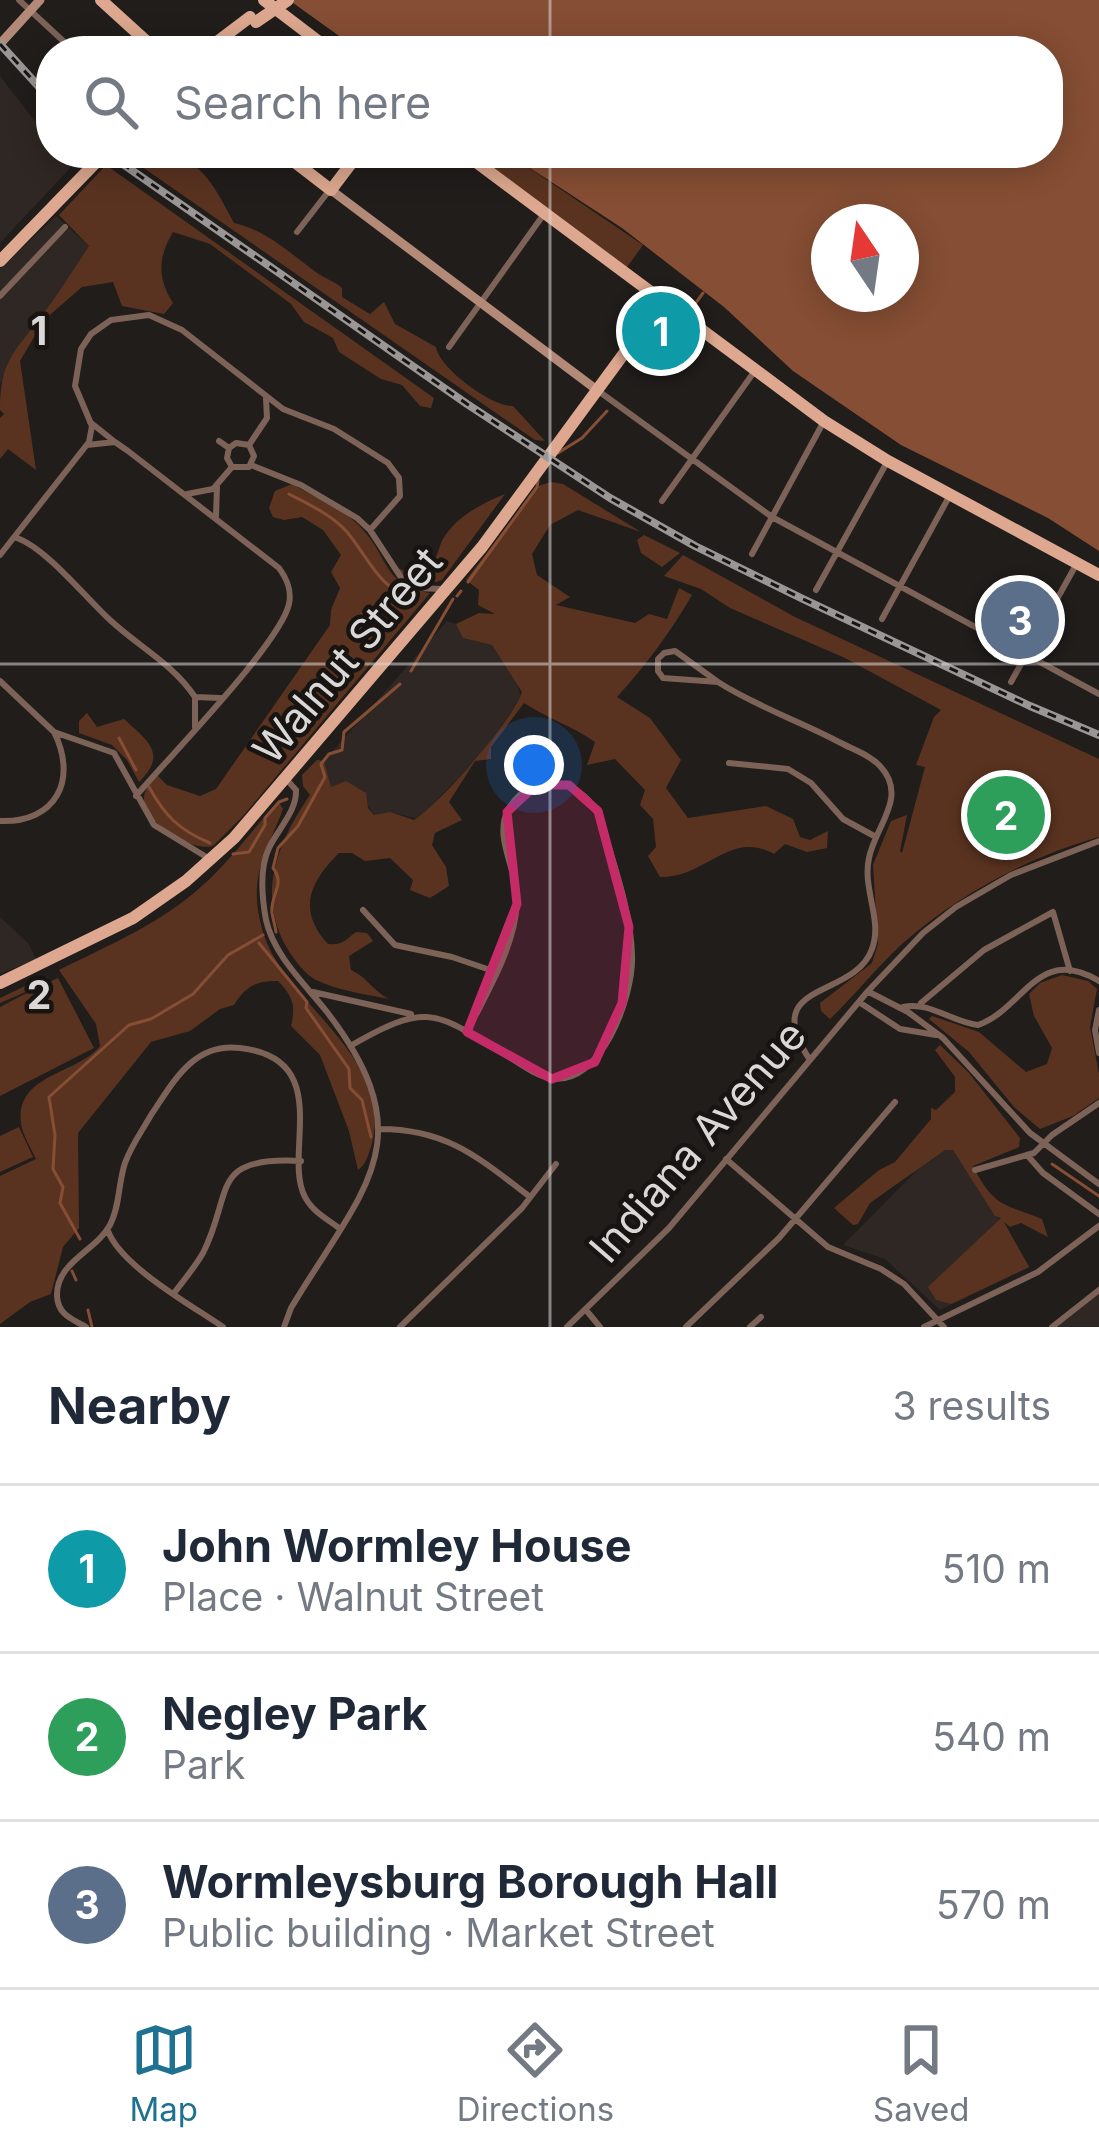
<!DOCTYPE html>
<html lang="en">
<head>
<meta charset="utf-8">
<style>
  :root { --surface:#fff; --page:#f2f2f3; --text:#1f2937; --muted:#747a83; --line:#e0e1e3; --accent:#1e7190 }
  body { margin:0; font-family:Inter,sans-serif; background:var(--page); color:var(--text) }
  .compass { position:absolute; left:811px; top:204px; width:108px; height:108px; border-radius:50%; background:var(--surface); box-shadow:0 6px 30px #0003; rotate:347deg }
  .you { position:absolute; left:534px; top:765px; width:42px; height:42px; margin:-30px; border:9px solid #fff; border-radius:50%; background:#1a73e8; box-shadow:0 0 0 18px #1a73e833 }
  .badge { display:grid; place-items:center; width:78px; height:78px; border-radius:50%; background:var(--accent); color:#fff; font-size:39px; font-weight:700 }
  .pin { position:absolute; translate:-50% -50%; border:6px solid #fff; box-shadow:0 3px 12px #0006 }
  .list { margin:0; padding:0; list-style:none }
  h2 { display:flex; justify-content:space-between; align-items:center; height:156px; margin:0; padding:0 48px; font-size:51px }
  h2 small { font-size:39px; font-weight:400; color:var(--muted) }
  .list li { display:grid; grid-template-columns:78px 1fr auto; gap:36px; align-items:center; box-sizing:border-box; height:168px; padding:0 48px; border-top:3px solid var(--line) }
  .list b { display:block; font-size:45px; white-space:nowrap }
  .list p { margin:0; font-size:39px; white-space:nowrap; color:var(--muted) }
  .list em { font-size:39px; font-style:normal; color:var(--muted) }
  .icon { flex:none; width:66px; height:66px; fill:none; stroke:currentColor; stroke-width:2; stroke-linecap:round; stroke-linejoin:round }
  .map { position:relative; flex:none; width:1099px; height:1327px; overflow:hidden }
  .search { position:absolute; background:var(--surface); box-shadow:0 6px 30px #0003; left:36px; right:36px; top:36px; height:132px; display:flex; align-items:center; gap:30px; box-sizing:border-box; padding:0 42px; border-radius:48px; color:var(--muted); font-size:45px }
  .sheet { height:660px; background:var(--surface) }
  nav { display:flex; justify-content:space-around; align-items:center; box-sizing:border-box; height:168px; border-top:3px solid var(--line); background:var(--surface); font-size:33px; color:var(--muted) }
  nav a { display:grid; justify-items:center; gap:6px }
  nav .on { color:var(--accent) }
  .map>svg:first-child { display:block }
  .built { fill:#2f2723 }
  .green { fill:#5a3320 }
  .water { fill:#864e34; fill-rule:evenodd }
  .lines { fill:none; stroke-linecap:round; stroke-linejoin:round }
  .stream { stroke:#864e34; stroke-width:3 }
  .street { stroke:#7c6257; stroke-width:6 }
  .secondary { stroke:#b38977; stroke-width:9 }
  .primary { stroke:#dda88f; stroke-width:12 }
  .rail-casing { stroke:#999695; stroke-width:8 }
  .rail { stroke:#171412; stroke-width:3; stroke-dasharray:9; stroke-linecap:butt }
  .primary-bridge { stroke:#dda88f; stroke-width:12 }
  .marked { fill:#c42b67; fill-opacity:0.2; stroke:#c42b67; stroke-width:9; stroke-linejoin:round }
  .grid { fill:none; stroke:#dad8d7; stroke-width:3; stroke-opacity:0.55 }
  .labels { text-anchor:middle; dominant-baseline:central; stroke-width:9; stroke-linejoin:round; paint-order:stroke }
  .street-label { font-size:42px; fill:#dad8d7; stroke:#171412 }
  .grid-label { font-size:39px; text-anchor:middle; font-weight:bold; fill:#dad8d7; stroke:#171412; stroke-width:9; stroke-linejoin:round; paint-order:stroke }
</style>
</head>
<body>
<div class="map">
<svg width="1099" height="1327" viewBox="0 0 1099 1327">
  <rect width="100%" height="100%" fill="#201d1b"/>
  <path class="built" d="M0,76L51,142V153H60L71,167L0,243Z
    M56,216L90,247L0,384V269Z
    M447,621L456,624L463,638L492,645L517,681L521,698L482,753L419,819L390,812L374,815L359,792L346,782L331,787L324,761Z
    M0,917L28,943L36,959L0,974Z
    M947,1140L1030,1267L940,1310L885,1259L843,1245Z
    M1099,1293V1327H1055Z"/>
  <path class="green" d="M122,153C193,153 202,161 234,223C266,230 291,254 317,273C326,279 334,281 342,288V297L370,314L384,302L395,324L436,347C439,368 492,407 513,406L545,441L535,440Z
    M473,153H507L643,245L625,270Z
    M106,165L434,398L431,408L420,406L402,385L381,379L339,352L333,338L304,322L291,304L210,244L173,232C158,257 157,278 173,303L164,314L122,306L113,282L82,287L44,320L20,361L36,470L8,449L0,459V418L4,414L0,410C0,362 13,354 40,318C58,295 73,270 89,246L59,215Z
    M551,482L563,484L641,532L578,510L550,525L532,554L537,575L570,597L556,605L635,623L649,614L667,619L679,588L692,595C670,633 646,665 617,697L650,718L681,760L666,788L688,818L766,806L793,819L800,837L810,840L828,831L827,848L807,852L785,844L774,854C730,829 706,878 660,877L648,856L656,847L653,819L640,805L645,790L615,759L587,765L595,742C572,726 547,718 524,703L491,747V759L475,761L449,802L462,820L435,833L432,845L446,867L449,886L430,898L410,890L413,880L390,858L365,861L352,853H339C311,881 296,909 328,944C344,945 345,940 356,932L367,933L373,941L349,956L351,970C367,977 373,991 389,999C365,994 339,991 316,980C305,974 297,963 290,953C255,898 276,844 310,795L303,786L302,775L317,760L324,761L331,787L346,781L366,793L368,808L374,815L390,812L414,820C438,806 514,719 522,692L492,645L463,638L456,624L479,613L495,614L478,605L479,590L466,580L538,486Z
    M292,484C316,498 347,510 364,531C390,561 384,585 430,593L243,816L213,846C193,852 147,825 144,801C143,791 151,782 157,775L167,785L200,796L216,789L330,625L331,610L340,588L331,572L341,555L323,530L302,517L284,520L273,517L269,508L275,491Z
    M505,494L442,580C422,587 409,583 395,567C404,571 414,575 423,571C437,566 437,550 443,539C457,516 481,504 505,494Z
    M644,535L680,553L662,567L641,553L637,540Z
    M683,555L795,617L1099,759V837C1028,857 957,895 902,944C876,968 855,995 830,1019L821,1011L820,1003L872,963L878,944L873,865L891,821L907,815L900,851L902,853L925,767L916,765L934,717L941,710L845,658L730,608L701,589L664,576Z
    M87,713L97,727L124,719C148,741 168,754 139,782L127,760L112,745L79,733V721Z
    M278,801L283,809C265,856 247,878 263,932C284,1004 397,1057 371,1147C367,1158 366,1164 358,1170L349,1131L320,1055L291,1026C296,1005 293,997 278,981C256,980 245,987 234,1005L220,1009L190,1031L151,1042L78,1133L79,1228L63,1247L51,1294L30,1302L0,1324V1176L36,1159C31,1148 22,1134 21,1123C15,1074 78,1074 100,1046L96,1024L59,970C109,945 162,923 203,885C231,860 254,828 278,801Z
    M1062,975L1088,981L1097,989L1090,1027L1099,1074V1098L1073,1116L1040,1129L1014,1107L969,1052L929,1019L932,1016L979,1032L1026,1072L1047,1064L1052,1048L1034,1016L1029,994L1040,983Z
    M44,977H48L47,983L58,978L94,1048L0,1096V1007L44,984L0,1003V998Z
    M940,1045L969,1073L1020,1138L1019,1147L973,1166C994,1207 1002,1203 1042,1219L1048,1237L1021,1223L1010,1227L1004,1222L1029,1267L951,1304L936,1300L928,1287L1001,1218L995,1216L953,1150H945L870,1203L858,1224L853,1225L834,1208L879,1170L895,1162L931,1119V1108L936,1110L955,1092V1077L935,1050Z
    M19,1127L33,1157L0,1172V1136Z"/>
  <path class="water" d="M289,0H1099V551L1048,518L901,445L793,371L724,307L622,228L507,153H1048V51H360ZM829,222H901V294H829Z"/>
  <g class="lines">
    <path class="stream" d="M690,311L703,293
      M651,359L674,333
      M558,453L582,438L607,411
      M289,494C308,504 332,515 347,532C367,555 381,593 414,597
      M468,582L537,487L538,480
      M457,596L461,591
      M351,621L395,596
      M411,671L453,599
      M119,738L136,770
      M149,787C165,816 179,830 210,843
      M233,854L249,852L265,825V818L279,802L287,799
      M276,932C275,925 273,919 272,913C270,894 286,885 273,868L278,848L298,826L325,777L321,764L329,754L342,750L344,732L400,684
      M259,943L307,1002L306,1008L349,1069L350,1088L362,1100L371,1137
      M1052,1164L1099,1196
      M80,1239L60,1203L63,1187L53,1169L55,1135L49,1097L129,1025L151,1019L193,994L228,955L263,935
      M72,1271L76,1280
      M88,1310L92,1327"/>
    <path class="street" d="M19,0L74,51
      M297,232L328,192
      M0,296L65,227
      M449,347L544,214
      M597,390L772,517L1099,694
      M90,422L115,442
      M219,441L229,448
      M87,445L115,442L128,451L279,568C287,579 292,590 289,604C280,644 167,759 136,796
      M249,445L267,418L266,399
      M251,465L301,485L357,518L370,530L404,582L417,588L441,589
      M187,494L213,489L232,467H249L254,456L249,445L236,443L229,448L227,458L232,467
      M662,501L754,372
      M216,516L217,487
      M17,538C47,549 85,597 110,620C139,647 172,663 195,697L220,698
      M752,554L824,421
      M0,555L89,442L92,426L75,386L81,349L91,334L111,320L149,315L182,330L283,409L334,429L388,463L399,478L400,496L370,530
      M816,590L886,464
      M882,619L950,495
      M675,651L718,682L663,678L658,671V659L664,653Z
      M0,681L54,732L114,753L154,825L208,858
      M718,682C757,707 800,721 841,743C854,750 870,755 880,766C909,797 875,826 869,858C862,889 883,920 872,949C854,1000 757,980 810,1060
      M1011,682L1077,563
      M195,727V699
      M729,763L788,769L811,783L843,819L876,837
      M0,821C56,823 78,780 54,732
      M363,910L395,945L452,957L496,972
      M313,992L411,1014
      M869,992L908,1012L943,1038L1030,1133L1099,1184
      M859,1002L900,1029L936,1035
      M921,1003L984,950L1053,912L1070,971
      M903,1007C930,1001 951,1022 978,1025C1024,1009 1037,944 1099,981
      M1099,1010L1095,1030L1099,1053
      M352,1045C430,1000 436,1013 509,1057C522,1065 535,1075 550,1078C601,1088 634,995 632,955C631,911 613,863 601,821C586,779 532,767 508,810C493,839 519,872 517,902C515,947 487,992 467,1032
      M380,1129C447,1129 479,1158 530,1197
      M1027,1155L1043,1173L1099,1214
      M726,1159L828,1247L881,1269L904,1284L944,1327
      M975,1170L1034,1153L1052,1135L1099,1103
      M108,1231C121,1266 191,1305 223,1327
      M174,1293C184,1280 195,1267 203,1253C234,1192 208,1156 301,1161
      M586,1310L600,1327
      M86,1327C72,1319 58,1315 57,1296C56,1262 96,1251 110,1225C120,1206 118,1184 125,1163C131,1146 142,1131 151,1115C173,1083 193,1042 240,1048C336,1059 282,1154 305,1197C312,1211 327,1219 339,1228
      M284,1327L291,1308C363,1188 426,1141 327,1012C305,984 274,956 266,920C262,898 259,869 269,848C278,829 297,811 296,790L286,779
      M400,1327L522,1208L556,1164
      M567,1327L669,1228L868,991L923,933L956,907L1011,875L1099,841
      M686,1327L779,1238L895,1102
      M750,1327L761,1317
      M924,1327L1038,1272L1099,1226
      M1052,1327L1099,1290"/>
    <path class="secondary" d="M0,44L40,0
      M331,190L597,390"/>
    <path class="primary" d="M101,0L157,51
      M264,0L331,51
      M205,51L250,17
      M283,153L331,190L359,153
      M464,153L824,421L888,461L1099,575
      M0,261L105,153
      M0,983L133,918L186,881L234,838L482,547L661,303"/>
    <defs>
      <path id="rail" d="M0,44L51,100
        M107,153L467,404L610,498L695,546L803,599L1030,706L1099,735"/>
    </defs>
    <use href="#rail" class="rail-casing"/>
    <use href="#rail" class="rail"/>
    <path class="primary-bridge" d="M256,22L288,0"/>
  </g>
  <path class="marked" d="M536,785H569L598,811L629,927L622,1003L595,1062L552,1079L467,1032L517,904L507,812Z"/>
  <path class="grid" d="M550,0V51M550,153V1327M0,664H1099"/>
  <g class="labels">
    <g class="street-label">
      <text transform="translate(347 655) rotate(-50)">Walnut Street</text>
      <text transform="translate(697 1141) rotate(-49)">Indiana Avenue</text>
    </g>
  </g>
  <g class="grid-label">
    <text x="39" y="345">1</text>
    <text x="39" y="1009">2</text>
  </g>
</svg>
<svg class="compass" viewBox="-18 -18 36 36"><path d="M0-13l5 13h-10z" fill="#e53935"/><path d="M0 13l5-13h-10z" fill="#747a83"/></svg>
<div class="you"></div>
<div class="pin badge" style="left:661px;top:331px;background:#0f9aa8">1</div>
<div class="pin badge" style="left:1006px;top:815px;background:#2e9e5b">2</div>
<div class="pin badge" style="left:1020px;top:620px;background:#5c6f8a">3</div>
<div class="search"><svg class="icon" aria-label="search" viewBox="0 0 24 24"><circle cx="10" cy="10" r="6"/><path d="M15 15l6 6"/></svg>Search here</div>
</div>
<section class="sheet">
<h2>Nearby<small>3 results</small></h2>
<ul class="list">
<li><span class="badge" style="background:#0f9aa8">1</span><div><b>John Wormley House</b><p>Place · Walnut Street</p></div><em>510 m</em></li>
<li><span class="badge" style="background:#2e9e5b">2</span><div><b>Negley Park</b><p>Park</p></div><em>540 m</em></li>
<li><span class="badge" style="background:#5c6f8a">3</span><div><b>Wormleysburg Borough Hall</b><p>Public building · Market Street</p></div><em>570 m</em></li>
</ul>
</section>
<nav>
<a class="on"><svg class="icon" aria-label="map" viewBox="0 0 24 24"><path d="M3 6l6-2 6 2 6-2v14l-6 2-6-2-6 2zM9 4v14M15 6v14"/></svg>Map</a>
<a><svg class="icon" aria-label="directions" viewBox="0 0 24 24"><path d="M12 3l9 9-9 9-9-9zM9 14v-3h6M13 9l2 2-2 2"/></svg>Directions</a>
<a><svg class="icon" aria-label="saved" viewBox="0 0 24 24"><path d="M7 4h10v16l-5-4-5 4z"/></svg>Saved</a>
</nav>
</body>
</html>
